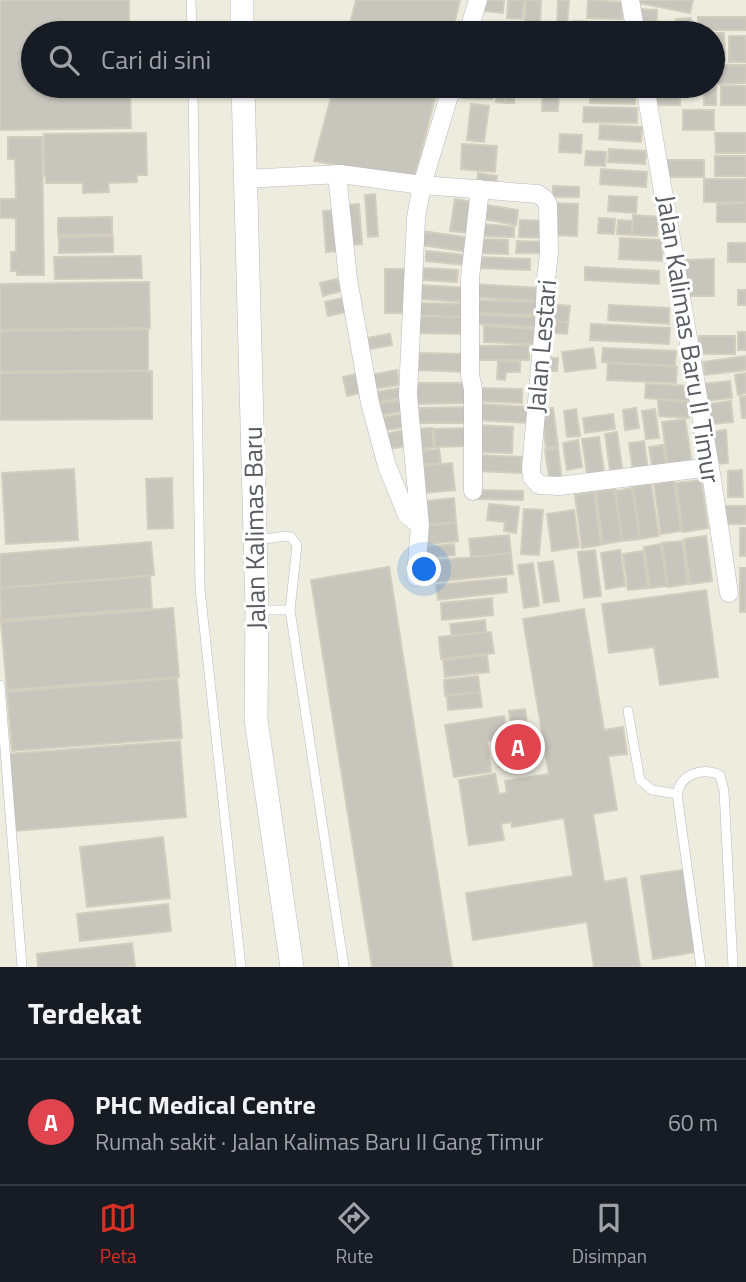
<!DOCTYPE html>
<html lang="id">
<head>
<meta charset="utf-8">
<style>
  :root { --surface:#171b24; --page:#242831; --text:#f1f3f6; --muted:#9ea1a6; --line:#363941; --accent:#d93025 }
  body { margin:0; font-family:"Titillium Web",sans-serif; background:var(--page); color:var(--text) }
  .you { position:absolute; left:425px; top:570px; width:24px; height:24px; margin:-18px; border:5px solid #fff; border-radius:50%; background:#1a73e8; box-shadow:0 0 0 10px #1a73e833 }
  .badge { display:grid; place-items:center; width:46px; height:46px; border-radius:50%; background:var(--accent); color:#fff; font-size:23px; font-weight:700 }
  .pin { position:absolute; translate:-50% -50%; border:4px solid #fff; box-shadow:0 2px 7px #0006 }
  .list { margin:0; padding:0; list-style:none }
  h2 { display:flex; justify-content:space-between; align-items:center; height:91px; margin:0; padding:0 28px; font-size:30px }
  h2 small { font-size:23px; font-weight:400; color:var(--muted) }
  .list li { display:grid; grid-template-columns:46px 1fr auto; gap:21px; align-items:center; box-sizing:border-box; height:126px; padding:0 28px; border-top:2px solid var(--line) }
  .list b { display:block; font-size:26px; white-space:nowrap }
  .list p { margin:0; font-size:23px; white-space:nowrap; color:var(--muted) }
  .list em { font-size:23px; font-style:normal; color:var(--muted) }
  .icon { flex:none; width:38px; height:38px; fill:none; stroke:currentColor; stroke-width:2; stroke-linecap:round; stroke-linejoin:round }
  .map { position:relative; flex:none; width:746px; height:967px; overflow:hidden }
  .search { position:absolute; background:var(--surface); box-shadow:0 2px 5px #0004; left:21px; right:21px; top:21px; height:77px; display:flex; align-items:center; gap:18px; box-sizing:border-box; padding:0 24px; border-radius:38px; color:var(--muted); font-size:26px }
  .sheet { height:217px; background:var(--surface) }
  nav { display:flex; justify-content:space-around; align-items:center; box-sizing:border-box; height:98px; border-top:2px solid var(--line); background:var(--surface); font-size:19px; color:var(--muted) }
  nav a { display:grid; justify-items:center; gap:4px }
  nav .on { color:var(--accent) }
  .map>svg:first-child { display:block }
  .building { fill:#c8c5bd; stroke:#d2cebe; stroke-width:2 }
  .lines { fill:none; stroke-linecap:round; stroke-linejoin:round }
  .service-casing { stroke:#b8bac0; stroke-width:10 }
  .minor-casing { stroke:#b8bac0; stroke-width:19 }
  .tertiary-casing { stroke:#b8bac0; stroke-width:24 }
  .service { stroke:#fff; stroke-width:9 }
  .minor { stroke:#fff; stroke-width:18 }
  .tertiary { stroke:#fff; stroke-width:23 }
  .labels { text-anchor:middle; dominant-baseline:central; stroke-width:6; stroke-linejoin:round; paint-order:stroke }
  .street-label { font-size:26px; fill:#595c62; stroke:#fff }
</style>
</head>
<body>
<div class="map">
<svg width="746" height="967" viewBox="0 0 746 967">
  <rect width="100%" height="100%" fill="#edecdf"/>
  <path class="building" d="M0,0H129V33H33V86H130L131,128L0,130Z
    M356,0H460L452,33H348Z
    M485,0H504L503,13L484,11Z
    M508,0H524L522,19L507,18Z
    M526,0H541L540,25H524Z
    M558,0H569L567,26H557Z
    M588,0L622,2V19L587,18Z
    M635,0H693L690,13L634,2Z
    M639,9L657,10L656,33H638Z
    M698,17H746V30H698Z
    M691,18L692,29L676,30V19Z
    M574,21L625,24L624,33H573Z
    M480,23H490L489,33H480Z
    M494,26H505V33H494Z
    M508,29L529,30L528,33H508Z
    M690,33H724L725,61H713V33Z
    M729,36H746V62H729Z
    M713,65H746V83L713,84Z
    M716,85V105H704V86Z
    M334,86H438L414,179L314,161Z
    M463,86H492V99L462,98Z
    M497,86H506L505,103L496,102Z
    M506,86H515L514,103H505Z
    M543,86H559L558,111H542Z
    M590,86H635V104L590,103Z
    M721,86H746V105H721Z
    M651,87H680V105H651Z
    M471,104L489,106L484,142L467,140Z
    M584,107L637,108V123L583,122Z
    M683,110H714V130H683Z
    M600,125L642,127L641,142L599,139Z
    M146,133L147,175H137V182L108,183L109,192L83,193V183H46V176H44V134Z
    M715,133H746V153H716Z
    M560,134L582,135L581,153L559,152Z
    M8,137H42L44,275H17V271H11V252H16V218H0V199H16L15,159H8Z
    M462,144L497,146L495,172L461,169Z
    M609,149L646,151L645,164L608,162Z
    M586,151L606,152L605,166L585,165Z
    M715,156H746V176H715Z
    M666,160H704V177H666Z
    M601,169L647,172L646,187L600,184Z
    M478,173L497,176L495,188L477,186Z
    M704,179H746V202H704Z
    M553,186L579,187V197H553Z
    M375,194L378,236L368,237L365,195Z
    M609,196L637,197L636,213L608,211Z
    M455,199L473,202L470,233L450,231Z
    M553,203L578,204L577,236L552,235Z
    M746,203V222H717V204Z
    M359,204L362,244L348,245L346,205Z
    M486,205L518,210L516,225L484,219Z
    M338,210L341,251L326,252L323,211Z
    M633,215L658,217L657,236L632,235Z
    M112,217V234L58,235V218Z
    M599,218L615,219L614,234L598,233Z
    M520,220L548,221L547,238L519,237Z
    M618,220L632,221V235L617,234Z
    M483,224L514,227V237L482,236Z
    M422,231L472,238L470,252L420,245Z
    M113,236V252L59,253V237Z
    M620,238L663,240L662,261L619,259Z
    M478,239L508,240V254L477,253Z
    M517,241L543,242V253H516Z
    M728,243H746V262H728Z
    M426,251L466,255L465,265L426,261Z
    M141,256L142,278L55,279L54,257Z
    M479,257L530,259V270L478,268Z
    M714,259V296H685L684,260Z
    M585,267L659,271V284L585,280Z
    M423,268L458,270L457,282L423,280Z
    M385,269H406V313H385Z
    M337,279L341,291L323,296L320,283Z
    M149,282L150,328L0,330V284Z
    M474,284L538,288V301L473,297Z
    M420,285L467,288L466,302L420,299Z
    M738,290H746V305H738Z
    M347,297L350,311L328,316L325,302Z
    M472,300L540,302V315L472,313Z
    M418,303L466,304V317L417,316Z
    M546,304L570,306L568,322L545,321Z
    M609,305L669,308V324L608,320Z
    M476,315L539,317V327L476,324Z
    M417,316L466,317L465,334L417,333Z
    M545,321L568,322L567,334L544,332Z
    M591,324L670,328L669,344L590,340Z
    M484,326L535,329L534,344L484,342Z
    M148,329V370L0,372V331Z
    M738,332H746V350H738Z
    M390,334L392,345L364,350L361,339Z
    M699,336H735V354H699Z
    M529,345V360H479V346Z
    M593,348L596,368L565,372L562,352Z
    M603,348L676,351L675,366L602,362Z
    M418,353L465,354L464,372L418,370Z
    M746,356V370L705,375L703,362Z
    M542,358H558L557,371H541Z
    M498,361L520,362V372H506L505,380L497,379Z
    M608,363L677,367L676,383L607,380Z
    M397,370L399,385L373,389L371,375Z
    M152,371V419L0,420V373Z
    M360,373L364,392L347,396L343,377Z
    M746,373V393L738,395L735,375Z
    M730,381L732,398L705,401L703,384Z
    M410,383H470V403L411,404Z
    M646,384L689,386L688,401L645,398Z
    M401,388L403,398L377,402L375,392Z
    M476,388L522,389V403L476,401Z
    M746,396V418H742L740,397Z
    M402,400L404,411L377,416L375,404Z
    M658,400L689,402V418L659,416Z
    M731,401L733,422L711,424L709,404Z
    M479,404L530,407L529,423L478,420Z
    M467,407V423H417V408Z
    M553,408L558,446L546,448L541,409Z
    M636,408L639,428L625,430L623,410Z
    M576,409L580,436L567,437L564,411Z
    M655,409L659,438L646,439L642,411Z
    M405,414L407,427L378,431L376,418Z
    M613,414L615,429L585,433L583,418Z
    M685,419L692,464L668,467L662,422Z
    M477,425L513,427L512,453L476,452Z
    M432,428L434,447L416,450L415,429Z
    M470,428V446L435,447L434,429Z
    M404,430L407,446L387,449L385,434Z
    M726,430L728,463L713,464L710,432Z
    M617,432L623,475L611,476L605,434Z
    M599,437L605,479L588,481L582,439Z
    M578,440L582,467L567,470L563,443Z
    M644,441L648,470L633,472L629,443Z
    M663,445L667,469L653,471L649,447Z
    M558,448L562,482L550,484L545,450Z
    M439,449L441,463L419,465L418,451Z
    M478,455L522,457L521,473L478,471Z
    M452,463L455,490L424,493L422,466Z
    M74,469L78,540L6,544L2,473Z
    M742,470L743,497H728V471Z
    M172,478L173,528L148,529L146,479Z
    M701,480L708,528L683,532L676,483Z
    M674,481L681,531L661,534L654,484Z
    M651,484L659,536L640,539L632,487Z
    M633,488L640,539L622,541L615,491Z
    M615,489L622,541L603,544L596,492Z
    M476,490L523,491V500L476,499Z
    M594,492L601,545L582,548L575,495Z
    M454,498L456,522L421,526L418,502Z
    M489,504L519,507L516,533L504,531L505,522L487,520Z
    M724,506H746V524H724Z
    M524,509L543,510L539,555L521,554Z
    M574,510L579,547L552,551L547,514Z
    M456,522L458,541L428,544L426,526Z
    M740,528H746V556H740Z
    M509,535L511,553L471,557L469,539Z
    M706,536L712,581L690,584L684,539Z
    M682,541L688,584L668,587L662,543Z
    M151,542L154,575L0,588V554Z
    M454,544L455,555L426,558L425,547Z
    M661,544L667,586L650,588L644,547Z
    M595,550L601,596L584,598L578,552Z
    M620,550L625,586L606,589L601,553Z
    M643,551L648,588L628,590L623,554Z
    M511,553L513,574L433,582L431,561Z
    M553,561L559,601L544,603L538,563Z
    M533,563L539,606L524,608L518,565Z
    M389,567L452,967H372L311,580Z
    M740,568H746V612H740Z
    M150,576L152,608L1,620L0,588Z
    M506,578L507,592L438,600L436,585Z
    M706,590L718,677L660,685L654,647L609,653L602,604Z
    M492,598L493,615L442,620L441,603Z
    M173,608L179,677L7,690L1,622Z
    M584,609L604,730L623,727L627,754L608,756L617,810L593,814L604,882L626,878L640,967H594L587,922L473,940L466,893L573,876L564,818L512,827L511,822L501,824L504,840L469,845L459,780L495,774L499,794L507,793L505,781L549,774L523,619Z
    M485,620L486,632L452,636L450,624Z
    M491,632L494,653L441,659L439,637Z
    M487,655L489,672L445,677L443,660Z
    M478,676L480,692L445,696L444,680Z
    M177,678L182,738L12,751L7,692Z
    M480,692L482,707L448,710L447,696Z
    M525,709L529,736L513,739L509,711Z
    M504,716L507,738L487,741L491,772L454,777L445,725Z
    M180,741L186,817L14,831L8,754Z
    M524,754L525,764L499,767L498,757Z
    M163,837L170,898L87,907L80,847Z
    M684,870L696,952L653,959L641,876Z
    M168,904L171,931L80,941L77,914Z
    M132,943L135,967H38L37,954Z"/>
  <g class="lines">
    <defs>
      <path id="service" d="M191,0L192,33
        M193,86L200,589L241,967
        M257,540L286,536L291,537L297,545L290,610L344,967
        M257,610H290
        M0,685L22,967
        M628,711L640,780L652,790L677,794
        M701,967L677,794C681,774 702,767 720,775L724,791L733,967"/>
      <path id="minor" d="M630,0L636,33
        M468,33L478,0
        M645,86L710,467L729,593
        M337,174L348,279L370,403L387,466L407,515L420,525
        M245,179L340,174L422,185L538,194L545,199L548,205L549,253L546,280L544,325L531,468L532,477L539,485L559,486L710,467
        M473,491V389L470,375V278L480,189
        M416,577L420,525L408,395L416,218L422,185L452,86"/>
      <path id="tertiary" d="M242,0V33
        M243,86L257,610L256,720L292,967"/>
    </defs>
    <use href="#service" class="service-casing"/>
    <use href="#minor" class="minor-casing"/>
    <use href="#tertiary" class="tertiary-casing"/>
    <use href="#service" class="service"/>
    <use href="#minor" class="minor"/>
    <use href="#tertiary" class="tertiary"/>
  </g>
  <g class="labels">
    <g class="street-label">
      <text transform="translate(689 339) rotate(81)">Jalan Kalimas Baru II Timur</text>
      <text transform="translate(541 346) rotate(-85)">Jalan Lestari</text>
      <text transform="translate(254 528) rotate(-91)">Jalan Kalimas Baru</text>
    </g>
  </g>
</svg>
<div class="you"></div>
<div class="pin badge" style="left:518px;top:747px;background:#e0444e">A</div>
<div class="search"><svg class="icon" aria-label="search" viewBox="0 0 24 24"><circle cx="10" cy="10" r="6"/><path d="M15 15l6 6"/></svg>Cari di sini</div>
</div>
<section class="sheet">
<h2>Terdekat<small></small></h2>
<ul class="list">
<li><span class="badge" style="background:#e0444e">A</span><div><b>PHC Medical Centre</b><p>Rumah sakit · Jalan Kalimas Baru II Gang Timur</p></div><em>60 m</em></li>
</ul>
</section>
<nav>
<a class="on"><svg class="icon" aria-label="map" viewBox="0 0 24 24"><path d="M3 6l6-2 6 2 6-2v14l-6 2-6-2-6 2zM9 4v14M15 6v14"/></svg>Peta</a>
<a><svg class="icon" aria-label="directions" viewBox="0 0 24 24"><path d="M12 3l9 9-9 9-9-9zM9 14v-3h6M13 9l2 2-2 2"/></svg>Rute</a>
<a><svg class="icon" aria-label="saved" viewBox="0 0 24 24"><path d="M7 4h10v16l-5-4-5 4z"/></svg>Disimpan</a>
</nav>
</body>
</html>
